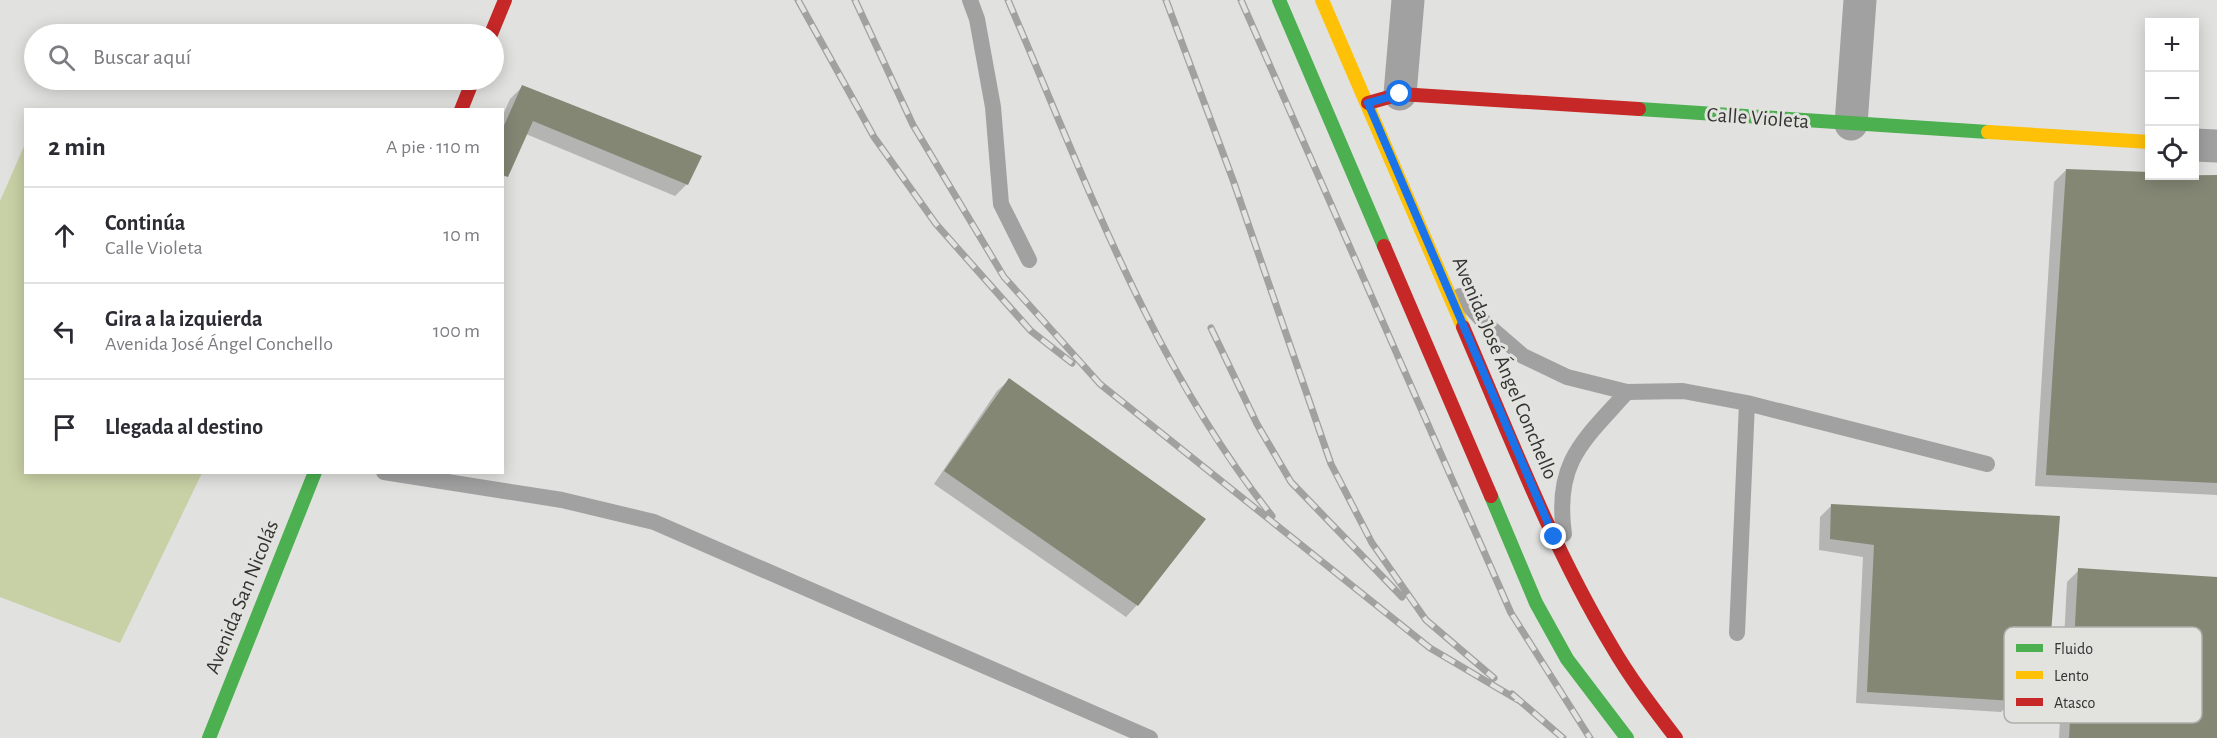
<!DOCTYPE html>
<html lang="es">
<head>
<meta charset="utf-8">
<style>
  :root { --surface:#fff; --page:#f7f7f7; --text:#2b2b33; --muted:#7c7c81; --line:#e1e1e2 }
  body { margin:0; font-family:"Alegreya Sans",sans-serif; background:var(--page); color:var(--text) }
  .controls { position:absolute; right:18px; top:18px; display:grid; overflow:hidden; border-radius:0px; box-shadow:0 3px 15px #0003 }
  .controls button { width:54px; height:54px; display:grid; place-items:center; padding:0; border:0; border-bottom:2px solid var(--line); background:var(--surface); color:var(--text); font:30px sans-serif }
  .stop { position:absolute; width:18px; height:18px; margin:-14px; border:4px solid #1a73e8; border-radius:50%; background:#fff }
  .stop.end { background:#1a73e8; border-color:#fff; box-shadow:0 2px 6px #0008 }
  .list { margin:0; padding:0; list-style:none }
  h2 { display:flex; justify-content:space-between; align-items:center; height:78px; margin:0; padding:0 24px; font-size:26px }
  h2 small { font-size:20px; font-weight:400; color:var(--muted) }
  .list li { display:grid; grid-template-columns:39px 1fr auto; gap:18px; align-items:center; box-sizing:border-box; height:96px; padding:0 24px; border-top:2px solid var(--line) }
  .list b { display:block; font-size:22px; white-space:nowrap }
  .list p { margin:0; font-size:20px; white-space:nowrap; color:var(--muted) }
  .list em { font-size:20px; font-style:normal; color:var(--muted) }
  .icon { flex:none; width:33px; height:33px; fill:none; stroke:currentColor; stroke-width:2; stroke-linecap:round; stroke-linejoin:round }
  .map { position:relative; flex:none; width:2217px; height:738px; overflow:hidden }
  .search { position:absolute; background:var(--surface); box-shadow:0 3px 15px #0003; left:24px; top:24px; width:480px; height:66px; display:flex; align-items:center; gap:15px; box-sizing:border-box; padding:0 21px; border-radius:33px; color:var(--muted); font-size:22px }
  .panel { position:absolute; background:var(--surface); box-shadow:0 3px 15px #0003; left:24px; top:108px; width:480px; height:366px; border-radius:0px }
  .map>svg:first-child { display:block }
  .green { fill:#c8d0a5 }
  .shadow { fill:#0003 }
  .building { fill:#858775 }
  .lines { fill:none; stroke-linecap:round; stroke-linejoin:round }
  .lane { stroke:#a1a1a1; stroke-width:16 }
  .street { stroke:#a1a1a1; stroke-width:33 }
  .fast { stroke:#4caf50; stroke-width:14 }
  .slow { stroke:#ffc107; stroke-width:14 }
  .jam { stroke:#c62828; stroke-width:14 }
  .rail-casing { stroke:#a1a1a0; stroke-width:7 }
  .rail { stroke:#e2e3de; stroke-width:4.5; stroke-dasharray:14; stroke-linecap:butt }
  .route { stroke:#1a73e8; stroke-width:8 }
  .labels { text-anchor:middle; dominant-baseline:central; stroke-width:6; stroke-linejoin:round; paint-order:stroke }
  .street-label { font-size:21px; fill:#333331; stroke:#e2e3de }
  .key { fill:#e2e3de; stroke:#aeaeaa; stroke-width:1.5 }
  .key-label { font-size:16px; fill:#333331 }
</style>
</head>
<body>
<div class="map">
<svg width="2217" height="738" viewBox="0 0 2217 738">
  <rect width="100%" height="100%" fill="#e1e2df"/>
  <path class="green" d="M25,144L26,472L202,473L120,643L0,597V201Z"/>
  <path class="shadow" d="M522,87L687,184L675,196L526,134L502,181V117L510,99Z
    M2066,170L2217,176V495L2035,486L2054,182Z
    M1009,380L1137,605L1126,617L934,484L997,391Z
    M1832,505L2046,673L2035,685H2013L2012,701L2001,712L1856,703L1863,557L1819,550L1820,517Z
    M2079,570L2217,579V738H2059L2067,582Z"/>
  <path class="building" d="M522,85L702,156L688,185L533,121L508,177L502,175V130Z
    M2066,169L2150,172V176L2217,175V483L2046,475Z
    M1009,378L1206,519L1138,606L944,471Z
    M1831,504L2060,516L2048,673H2015L2014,701L1867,692L1874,545L1830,539Z
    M2078,568L2217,577V738H2069Z"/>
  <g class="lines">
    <path class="lane" d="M970,0L977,19L993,107L1001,204L1029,260
      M1460,296L1486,324L1523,356L1567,377L1627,392L1683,391L1747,403L1987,464
      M384,472L562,500L654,522L1150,738
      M1564,534C1554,462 1583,441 1627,392
      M1737,633L1747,403"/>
    <path class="street" d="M1400,94L1408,0
      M1851,124L1860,0
      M2194,145L2217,146"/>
    <path class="fast" d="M1279,0L1384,246
      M1639,109L1988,132
      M1491,496L1536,603L1567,659L1627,738
      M209,738L315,472"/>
    <path class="slow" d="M1322,0L1463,327
      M1988,132L2150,142"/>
    <path class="jam" d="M491,34L505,0
      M1368,103L1400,94L1639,109
      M461,110L473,80
      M1384,246L1491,496
      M1463,327C1509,434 1551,545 1611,645C1630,678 1653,708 1676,738"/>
    <defs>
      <path id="rail" d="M798,0L874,137L936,224L1031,331L1072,363
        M855,0L913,125L1004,277L1100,384L1430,648L1518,700
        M1008,0C1084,176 1151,364 1272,516
        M1166,0L1233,180L1331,464L1372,543L1426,620L1494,678
        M1241,0L1511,613L1590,738
        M1211,328L1257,424L1291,482L1402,597
        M1512,694L1563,738"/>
    </defs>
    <use href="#rail" class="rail-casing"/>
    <use href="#rail" class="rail"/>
  </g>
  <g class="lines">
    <path class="route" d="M1400,94L1368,103L1554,537"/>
  </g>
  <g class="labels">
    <g class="street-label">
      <text transform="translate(1758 118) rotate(4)">Calle Violeta</text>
      <text transform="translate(1505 368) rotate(67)">Avenida José Ángel Conchello</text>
      <text transform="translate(242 597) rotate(-68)">Avenida San Nicolás</text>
    </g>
  </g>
  <rect x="2004" y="627" width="198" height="96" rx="9" class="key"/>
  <rect x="2016" y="644" width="27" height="8" fill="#4caf50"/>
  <rect x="2016" y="671" width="27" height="8" fill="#ffc107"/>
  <rect x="2016" y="698" width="27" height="8" fill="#c62828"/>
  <g class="key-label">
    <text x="2054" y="654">Fluido</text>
    <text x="2054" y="681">Lento</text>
    <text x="2054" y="708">Atasco</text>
  </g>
</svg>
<div class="controls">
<button>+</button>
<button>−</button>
<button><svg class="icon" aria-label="locate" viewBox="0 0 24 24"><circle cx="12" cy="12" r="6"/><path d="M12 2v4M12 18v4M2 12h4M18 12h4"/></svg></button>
</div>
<div class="stop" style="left:1400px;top:94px"></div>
<div class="stop end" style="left:1554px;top:537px"></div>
<div class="search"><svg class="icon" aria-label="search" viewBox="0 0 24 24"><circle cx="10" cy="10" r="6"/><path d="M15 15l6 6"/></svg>Buscar aquí</div>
<section class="panel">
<h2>2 min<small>A pie · 110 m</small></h2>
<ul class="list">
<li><svg class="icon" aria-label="ahead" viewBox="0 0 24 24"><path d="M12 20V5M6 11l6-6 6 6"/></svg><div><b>Continúa</b><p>Calle Violeta</p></div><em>10 m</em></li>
<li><svg class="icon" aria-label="left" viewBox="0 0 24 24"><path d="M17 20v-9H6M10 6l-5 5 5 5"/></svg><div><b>Gira a la izquierda</b><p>Avenida José Ángel Conchello</p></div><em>100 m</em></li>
<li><svg class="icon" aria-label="arrive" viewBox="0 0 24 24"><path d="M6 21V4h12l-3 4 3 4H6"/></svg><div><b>Llegada al destino</b></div></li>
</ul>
</section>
</div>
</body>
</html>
